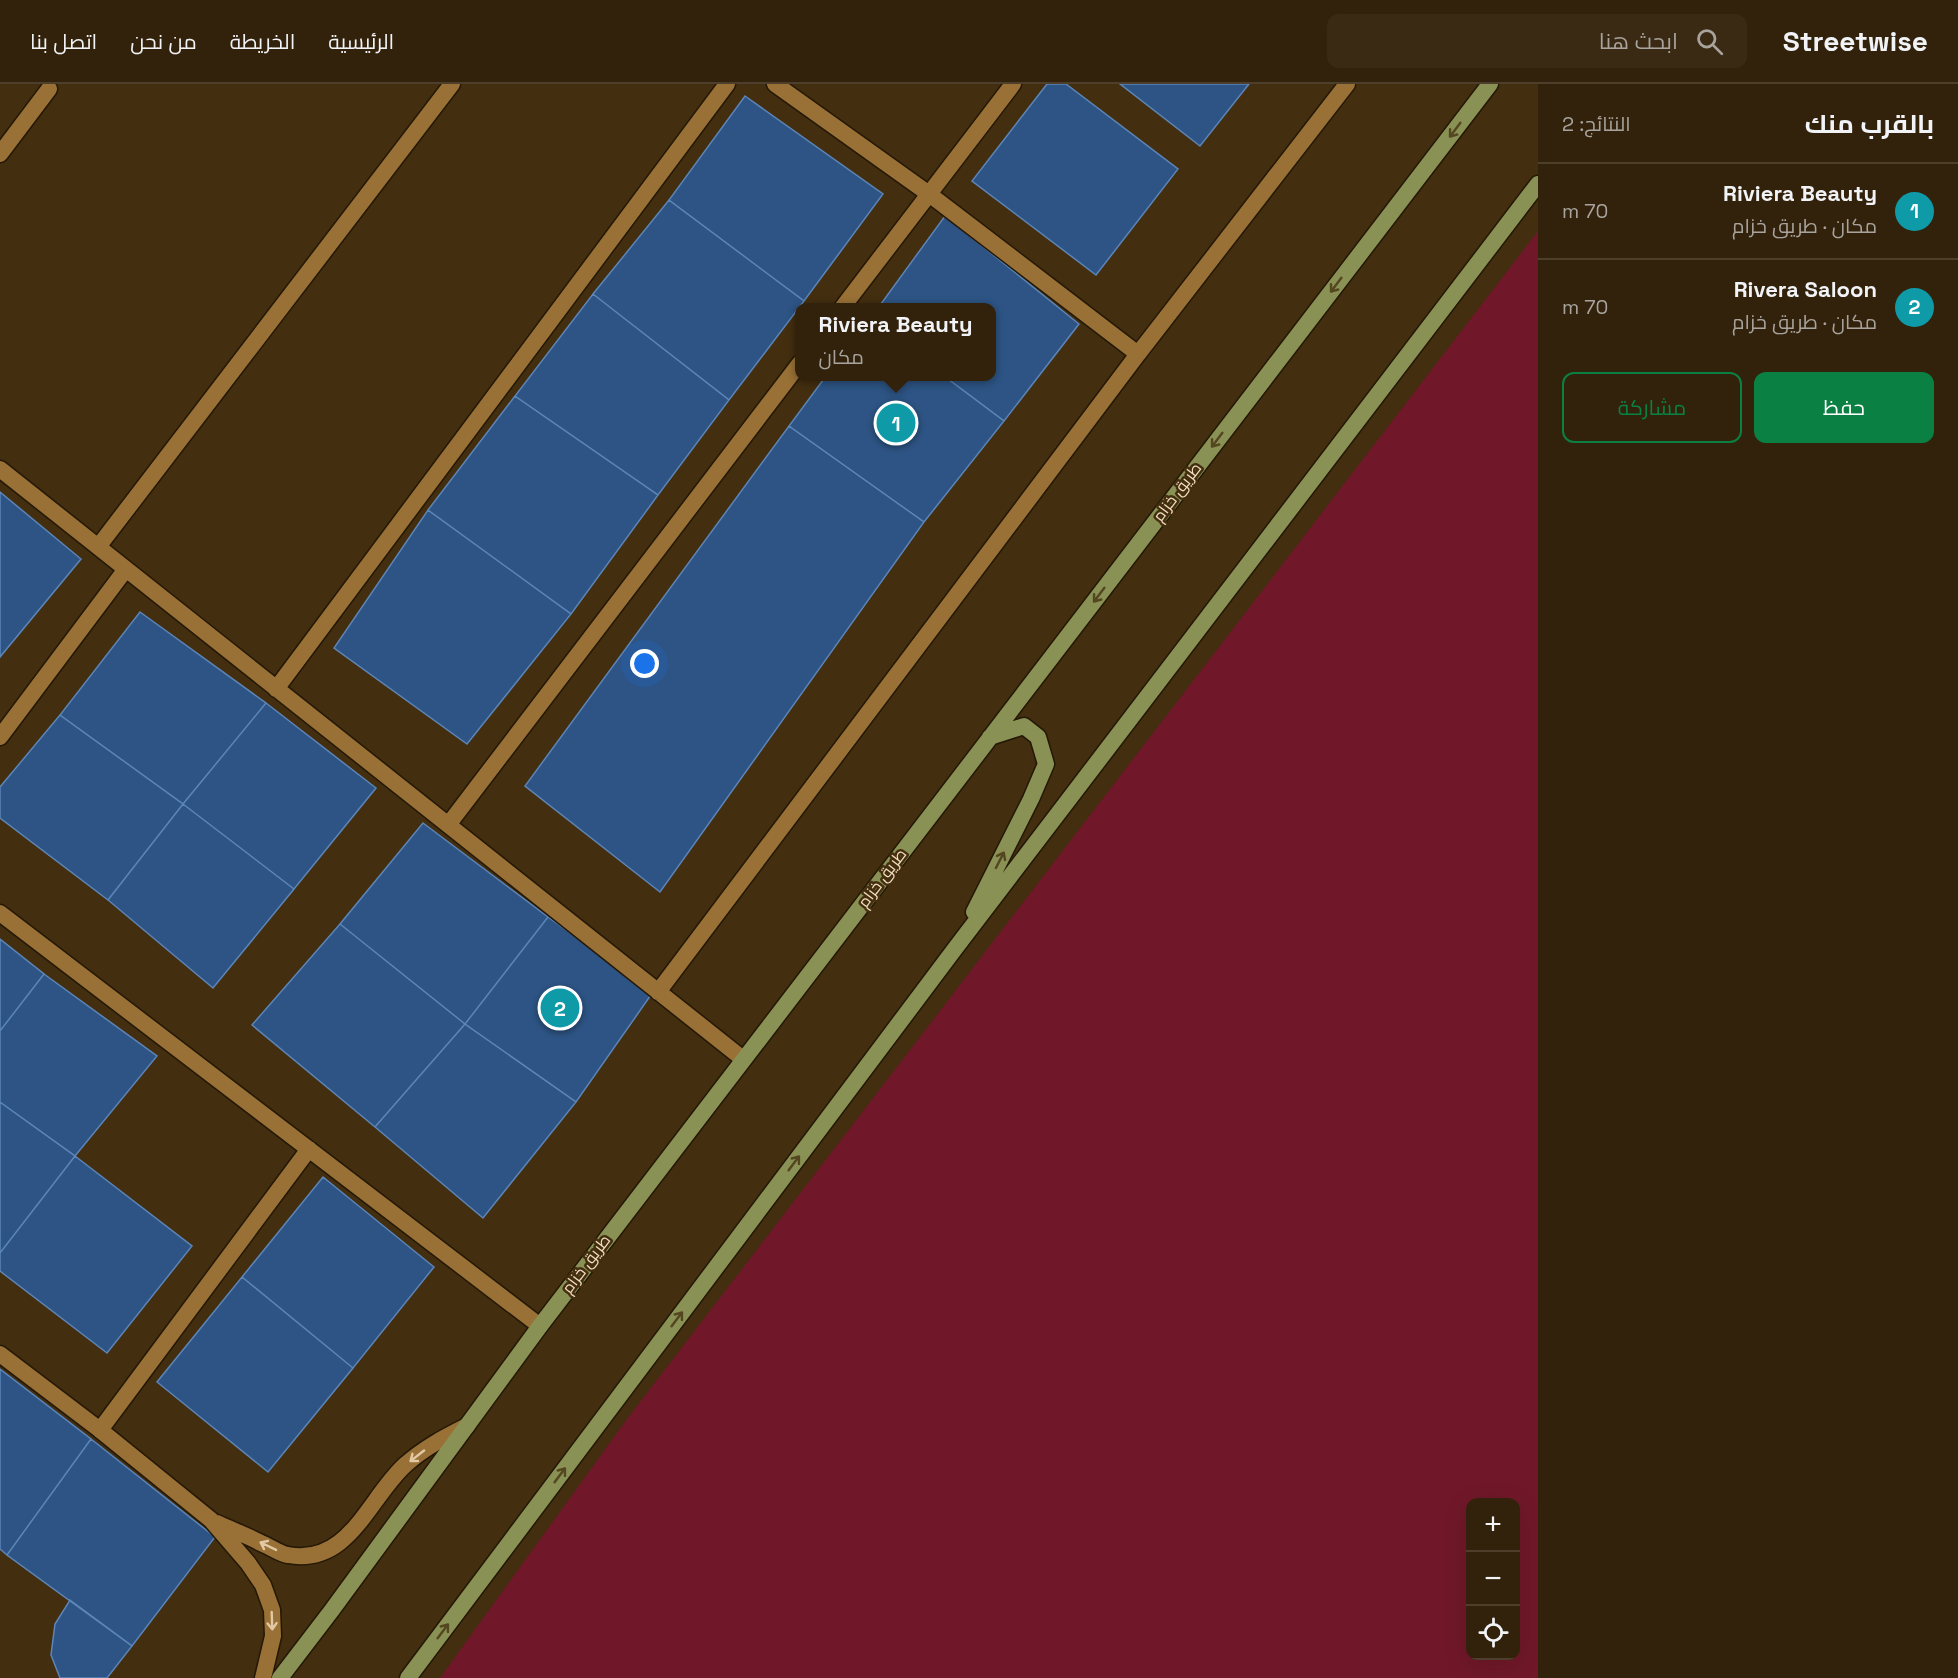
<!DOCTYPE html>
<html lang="ar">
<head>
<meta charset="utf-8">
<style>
  :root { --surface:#32220b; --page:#3a2a14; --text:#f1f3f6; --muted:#a8a49d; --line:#4d3f2c; --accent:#0b8043 }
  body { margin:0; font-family:"Space Grotesk",Cairo,sans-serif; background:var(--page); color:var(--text); direction:rtl }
  .controls { position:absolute; right:18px; bottom:18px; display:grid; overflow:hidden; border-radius:12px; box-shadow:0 6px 24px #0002 }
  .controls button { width:54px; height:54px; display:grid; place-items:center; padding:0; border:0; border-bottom:2px solid var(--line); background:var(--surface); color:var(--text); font:30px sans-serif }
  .you { position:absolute; left:645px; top:580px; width:21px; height:21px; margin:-15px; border:4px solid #fff; border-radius:50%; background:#1a73e8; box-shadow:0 0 0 9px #1a73e833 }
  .badge { display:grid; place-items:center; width:39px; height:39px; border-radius:50%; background:var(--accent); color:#fff; font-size:20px; font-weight:700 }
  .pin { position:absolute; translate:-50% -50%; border:3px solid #fff; box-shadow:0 2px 6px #0006 }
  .popup { position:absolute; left:795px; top:219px; width:201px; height:78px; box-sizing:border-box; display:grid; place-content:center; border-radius:12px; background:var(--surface); filter:drop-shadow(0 2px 4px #0005); font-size:20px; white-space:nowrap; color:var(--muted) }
  .popup b { font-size:22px; color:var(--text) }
  .popup::after { content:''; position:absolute; left:50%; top:100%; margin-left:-12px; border:12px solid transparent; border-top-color:var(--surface) }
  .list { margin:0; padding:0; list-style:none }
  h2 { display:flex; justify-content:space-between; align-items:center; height:78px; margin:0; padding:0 24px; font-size:26px }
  h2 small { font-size:20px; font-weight:400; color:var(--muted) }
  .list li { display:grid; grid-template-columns:39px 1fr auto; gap:18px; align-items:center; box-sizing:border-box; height:96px; padding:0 24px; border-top:2px solid var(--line) }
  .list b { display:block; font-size:22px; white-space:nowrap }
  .list p { margin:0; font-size:20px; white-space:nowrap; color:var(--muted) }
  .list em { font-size:20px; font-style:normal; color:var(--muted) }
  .actions { display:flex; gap:12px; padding:18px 24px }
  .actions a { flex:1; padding:14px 0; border:2px solid var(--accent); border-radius:12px; text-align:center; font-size:21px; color:var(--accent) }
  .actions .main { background:var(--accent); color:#fff }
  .icon { flex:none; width:33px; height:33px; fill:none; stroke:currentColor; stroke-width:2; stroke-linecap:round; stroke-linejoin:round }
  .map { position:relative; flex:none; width:1538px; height:1594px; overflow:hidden; direction:ltr }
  header { display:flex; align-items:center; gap:36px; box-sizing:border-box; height:84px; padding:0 30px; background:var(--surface); border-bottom:2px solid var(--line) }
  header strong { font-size:28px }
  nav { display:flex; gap:33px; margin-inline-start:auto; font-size:21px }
  .search { width:420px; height:54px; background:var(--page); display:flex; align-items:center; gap:15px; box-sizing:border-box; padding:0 21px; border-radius:12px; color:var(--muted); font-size:22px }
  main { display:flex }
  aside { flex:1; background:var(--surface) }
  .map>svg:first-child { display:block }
  .green { fill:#701829; fill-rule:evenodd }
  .building { fill:#2d5484; stroke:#5c85b8; stroke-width:1.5 }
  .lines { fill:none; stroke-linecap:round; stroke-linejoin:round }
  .minor-casing { stroke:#241806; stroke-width:19 }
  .tertiary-casing { stroke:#241806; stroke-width:19 }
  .primary-casing { stroke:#241806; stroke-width:19 }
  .minor { stroke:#997136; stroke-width:16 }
  .tertiary { stroke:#997136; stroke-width:16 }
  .primary { stroke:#899155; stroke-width:16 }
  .oneway { stroke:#544720 }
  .oneway2 { stroke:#e2c8a4 }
  .labels { text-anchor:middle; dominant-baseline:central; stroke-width:5; stroke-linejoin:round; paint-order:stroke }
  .street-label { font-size:16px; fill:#f4dec0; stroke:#432e0f }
</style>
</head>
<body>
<header>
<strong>Streetwise</strong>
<div class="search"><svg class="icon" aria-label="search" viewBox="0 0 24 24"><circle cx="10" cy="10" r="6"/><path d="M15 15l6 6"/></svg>ابحث هنا</div>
<nav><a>الرئيسية</a><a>الخريطة</a><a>من نحن</a><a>اتصل بنا</a></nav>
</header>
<main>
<aside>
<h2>بالقرب منك<small>النتائج: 2</small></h2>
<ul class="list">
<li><span class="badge" style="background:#0f9aa8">1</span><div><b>Riviera Beauty</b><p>مكان · طريق خزام</p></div><em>70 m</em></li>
<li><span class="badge" style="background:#0f9aa8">2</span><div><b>Rivera Saloon</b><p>مكان · طريق خزام</p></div><em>70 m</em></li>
</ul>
<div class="actions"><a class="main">حفظ</a><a>مشاركة</a></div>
</aside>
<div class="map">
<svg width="1538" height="1594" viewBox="0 0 1538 1594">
  <rect width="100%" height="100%" fill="#432e0f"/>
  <path class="green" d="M1538,147V1594H440L627,1335ZM1470,1418H1516V1572H1470Z"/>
  <path class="building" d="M1047,0H1066L1178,85L1096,191L972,97Z
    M1120,0H1249L1200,62Z
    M745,12L883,110L804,217L669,116Z
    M669,116L804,217L729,316L593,210Z
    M945,132L1079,240L1004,337L944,292H992V224H878Z
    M593,210L729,316L658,411L515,312Z
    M826,292H944L1004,337L924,438L789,342Z
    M515,312L658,411L571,530L428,426Z
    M789,342L924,438L660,808L525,702Z
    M0,408L81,475L0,573Z
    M428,426L571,530L467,660L334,564Z
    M140,528L266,619L183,720L60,631Z
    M266,619L376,704L294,805L183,720Z
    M60,631L183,720L108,816L0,734V703Z
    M183,720L294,805L213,904L108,816Z
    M423,739L548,833L465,940L340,840Z
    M548,833L653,908L576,1018L465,940Z
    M340,840L465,940L375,1043L252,941Z
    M0,855L44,890L0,947Z
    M44,890L157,972L75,1072L0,1018V947Z
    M465,940L576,1018L483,1134L375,1043Z
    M0,1018L75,1072L0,1169Z
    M75,1072L192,1162L107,1269L0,1187V1169Z
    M323,1093L434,1183L353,1284L242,1193Z
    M242,1193L353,1284L268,1388L157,1298Z
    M0,1285L91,1355L7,1471L0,1465Z
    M91,1355L215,1453L132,1562L7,1471Z
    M70,1516L132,1562L107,1594H60L51,1571L55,1540Z"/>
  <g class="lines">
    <defs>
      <path id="minor" d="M0,70L49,5
        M842,224L1013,0
        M1138,270L1347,0
        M0,385L743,975
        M98,463L452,0
        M276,605L727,0
        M0,653L126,485
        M448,741L800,279
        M0,829L540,1242
        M658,908L1138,270L929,110L775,0
        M100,1346L309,1065"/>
      <path id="tertiary" d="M0,1270L100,1346L211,1436L248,1479L263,1501L272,1526L273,1552L263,1594
        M217,1439C232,1446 248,1452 263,1460C271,1463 280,1470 288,1471C349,1482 368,1415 405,1381C424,1364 445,1353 467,1342"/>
      <path id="primary" d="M974,828L1031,715L1046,680L1038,653L1024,642L990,653
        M280,1594L332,1526L540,1242L1490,0
        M408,1594L954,866L1538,100"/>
    </defs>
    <use href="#minor" class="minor-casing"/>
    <use href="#tertiary" class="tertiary-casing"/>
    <use href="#primary" class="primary-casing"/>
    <use href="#minor" class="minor"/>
    <use href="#tertiary" class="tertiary"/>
    <use href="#primary" class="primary"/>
  </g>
  <defs><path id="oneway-shaft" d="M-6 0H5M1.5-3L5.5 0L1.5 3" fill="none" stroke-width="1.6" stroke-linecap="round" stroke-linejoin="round" transform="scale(1.5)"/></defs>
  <g class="oneway">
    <use href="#oneway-shaft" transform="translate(1455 46) rotate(127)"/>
    <use href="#oneway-shaft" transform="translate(1336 201) rotate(127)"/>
    <use href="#oneway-shaft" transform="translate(1217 356) rotate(127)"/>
    <use href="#oneway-shaft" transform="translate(1099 511) rotate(127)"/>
    <use href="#oneway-shaft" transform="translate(1000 776) rotate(-63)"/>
    <use href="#oneway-shaft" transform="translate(794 1079) rotate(-53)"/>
    <use href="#oneway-shaft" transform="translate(677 1235) rotate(-53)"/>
    <use href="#oneway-shaft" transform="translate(560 1391) rotate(-53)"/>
    <use href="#oneway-shaft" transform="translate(443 1547) rotate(-53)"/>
  </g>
  <g class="oneway2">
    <use href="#oneway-shaft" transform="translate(417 1372) rotate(142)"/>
    <use href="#oneway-shaft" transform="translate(268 1462) rotate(-154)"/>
    <use href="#oneway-shaft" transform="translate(272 1537) rotate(88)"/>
  </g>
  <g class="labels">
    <g class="street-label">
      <text transform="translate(1177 408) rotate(-53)">طريق خزام</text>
      <text transform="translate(882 794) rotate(-53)">طريق خزام</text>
      <text transform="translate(586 1180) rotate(-53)">طريق خزام</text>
    </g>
  </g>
</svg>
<div class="controls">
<button>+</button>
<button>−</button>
<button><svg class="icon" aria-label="locate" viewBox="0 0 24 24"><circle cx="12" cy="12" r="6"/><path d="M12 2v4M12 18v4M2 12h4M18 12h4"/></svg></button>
</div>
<div class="you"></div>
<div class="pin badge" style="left:896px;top:339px;background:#0f9aa8">1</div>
<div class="popup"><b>Riviera Beauty</b>مكان</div>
<div class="pin badge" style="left:560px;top:924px;background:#0f9aa8">2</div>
</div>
</main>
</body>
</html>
